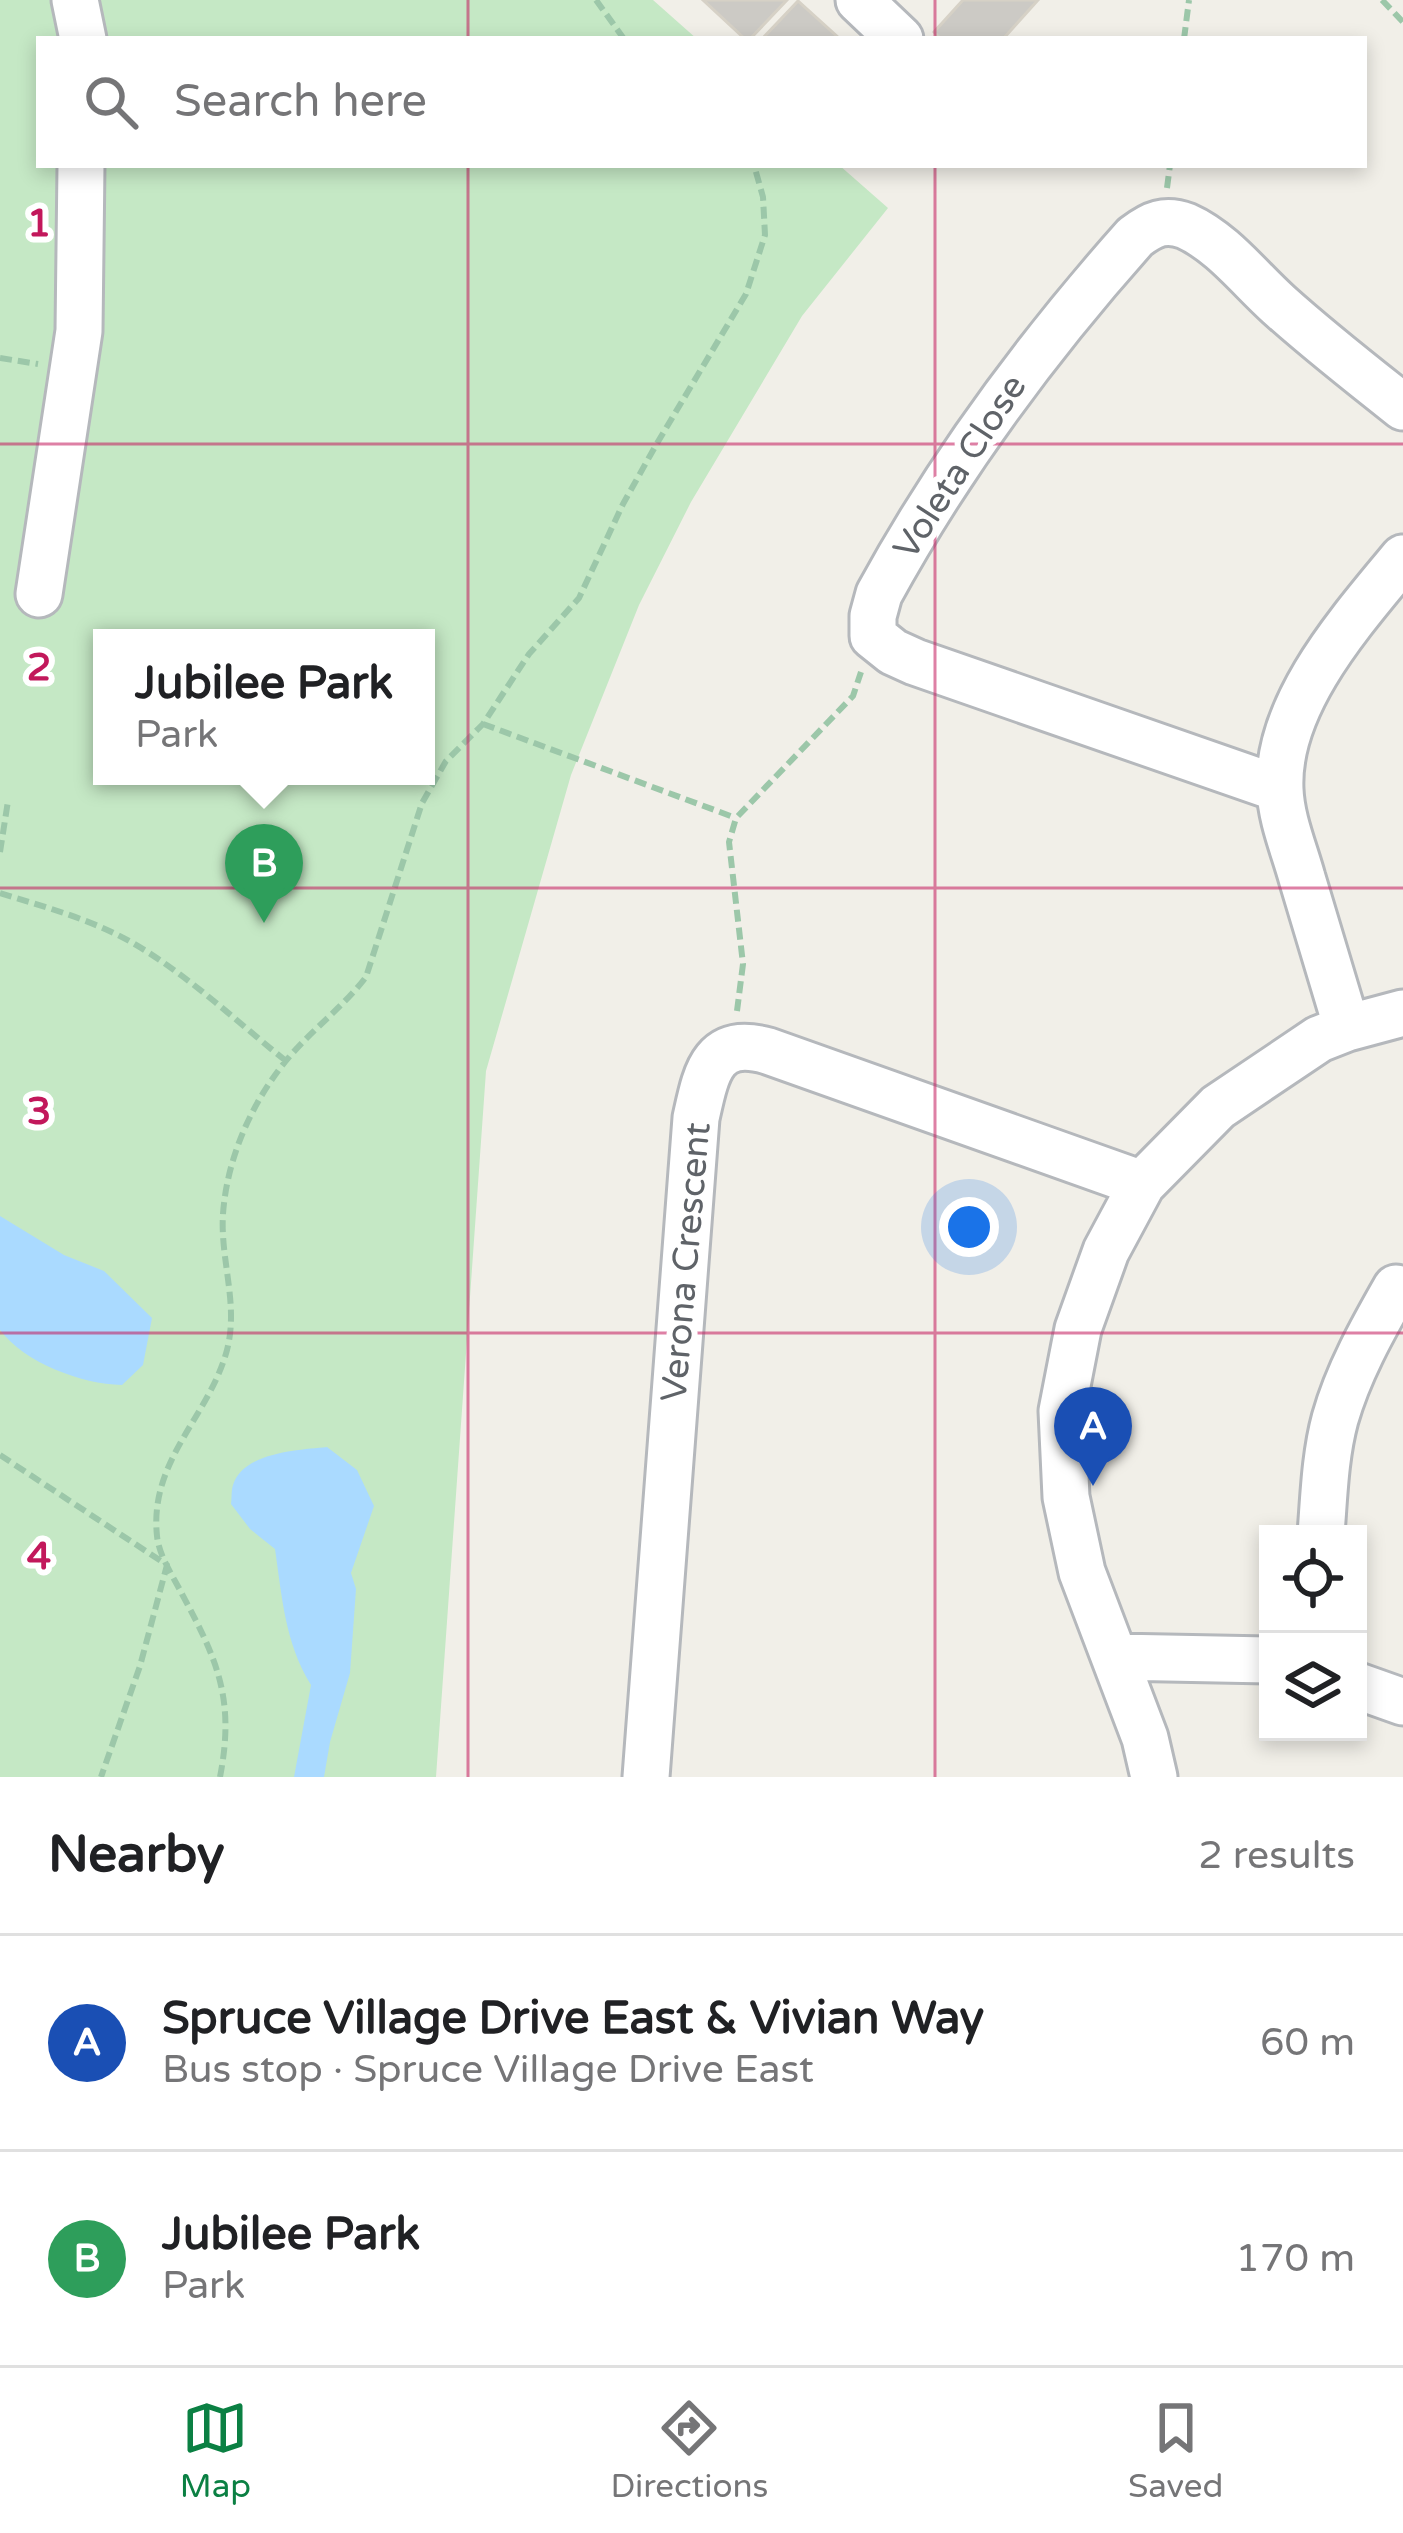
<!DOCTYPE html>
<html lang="en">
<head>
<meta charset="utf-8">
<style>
  :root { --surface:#fff; --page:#f2f2f2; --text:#202124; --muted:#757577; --line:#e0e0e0; --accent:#0b8043 }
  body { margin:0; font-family:"Varela Round",sans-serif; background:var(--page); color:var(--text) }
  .controls { position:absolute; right:36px; bottom:36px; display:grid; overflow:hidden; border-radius:0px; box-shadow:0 6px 18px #0003 }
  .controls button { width:108px; height:108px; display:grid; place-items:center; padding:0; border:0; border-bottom:3px solid var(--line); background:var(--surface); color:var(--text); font:60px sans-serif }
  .you { position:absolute; left:969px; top:1227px; width:42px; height:42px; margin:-30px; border:9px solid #fff; border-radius:50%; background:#1a73e8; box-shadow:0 0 0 18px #1a73e833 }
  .badge { display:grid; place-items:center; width:78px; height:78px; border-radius:50%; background:var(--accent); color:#fff; font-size:39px; font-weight:700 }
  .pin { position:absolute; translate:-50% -99px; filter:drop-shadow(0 3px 6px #0008) }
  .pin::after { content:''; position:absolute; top:63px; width:42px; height:36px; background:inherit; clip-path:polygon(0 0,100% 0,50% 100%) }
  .popup { position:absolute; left:93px; top:629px; width:342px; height:156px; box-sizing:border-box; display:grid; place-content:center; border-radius:0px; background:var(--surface); filter:drop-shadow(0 3px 9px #0005); font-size:39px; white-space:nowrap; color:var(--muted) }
  .popup b { font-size:45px; color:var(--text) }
  .popup::after { content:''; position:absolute; left:50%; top:100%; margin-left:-24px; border:24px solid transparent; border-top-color:var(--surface) }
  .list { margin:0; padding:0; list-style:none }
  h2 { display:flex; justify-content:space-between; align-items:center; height:156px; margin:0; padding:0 48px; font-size:51px }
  h2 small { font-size:39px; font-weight:400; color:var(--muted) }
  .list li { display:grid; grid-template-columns:78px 1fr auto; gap:36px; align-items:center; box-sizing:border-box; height:216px; padding:0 48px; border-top:3px solid var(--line) }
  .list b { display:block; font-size:45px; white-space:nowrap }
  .list p { margin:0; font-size:39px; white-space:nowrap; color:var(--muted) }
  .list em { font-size:39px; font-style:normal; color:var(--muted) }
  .icon { flex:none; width:66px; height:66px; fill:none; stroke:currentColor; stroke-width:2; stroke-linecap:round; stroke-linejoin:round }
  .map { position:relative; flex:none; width:1403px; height:1777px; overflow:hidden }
  .search { position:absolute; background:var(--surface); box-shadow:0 6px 18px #0003; left:36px; right:36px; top:36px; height:132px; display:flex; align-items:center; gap:30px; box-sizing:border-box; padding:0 42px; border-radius:0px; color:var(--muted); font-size:45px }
  .sheet { height:588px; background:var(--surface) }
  nav { display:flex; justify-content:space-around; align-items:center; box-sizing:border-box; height:168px; border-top:3px solid var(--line); background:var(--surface); font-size:33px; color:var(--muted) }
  nav a { display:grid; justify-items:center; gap:6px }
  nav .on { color:var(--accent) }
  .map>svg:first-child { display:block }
  .green { fill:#c5e8c5; fill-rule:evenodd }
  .water { fill:#aadaff }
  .building { fill:#cccac5; stroke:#d6d1c6; stroke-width:3 }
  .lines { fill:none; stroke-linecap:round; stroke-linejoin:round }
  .minor-casing { stroke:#b5b8bc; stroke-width:51 }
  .path { stroke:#9cc7a9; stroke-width:6; stroke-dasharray:12 6; stroke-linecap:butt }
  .minor { stroke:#fff; stroke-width:45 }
  .grid { fill:none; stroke:#c2185b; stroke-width:3; stroke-opacity:0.55 }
  .labels { text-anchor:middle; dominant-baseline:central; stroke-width:12; stroke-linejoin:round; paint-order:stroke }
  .street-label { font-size:36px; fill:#5f6368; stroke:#fff }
  .grid-label { font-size:39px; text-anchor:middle; font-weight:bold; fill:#c2185b; stroke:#fff; stroke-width:12; stroke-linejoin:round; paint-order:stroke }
</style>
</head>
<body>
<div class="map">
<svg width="1403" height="1777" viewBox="0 0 1403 1777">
  <rect width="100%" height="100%" fill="#f1efe8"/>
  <path class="green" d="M0,0H653L697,39H39V165H839L888,208L802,316L691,502L639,605L571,775L486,1071L436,1777H0ZM102,638H426V776H102Z"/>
  <path class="water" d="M0,1216L64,1255L104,1271L152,1318L143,1365L122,1385C81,1384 25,1363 0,1330Z
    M327,1447L357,1470L374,1506L351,1573L356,1589L350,1673L330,1742L324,1777H294L311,1685C285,1643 282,1597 275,1549L250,1529L231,1504C232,1498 231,1491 233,1485C243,1452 299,1450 327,1447Z"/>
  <path class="building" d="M703,0H787L750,39H745Z
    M963,0H1038L1003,39H941L934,32Z
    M798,1L840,39H762Z"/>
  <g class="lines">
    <defs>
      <path id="minor" d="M75,0L83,39
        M859,0L900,39
        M39,594L79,331L81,165
        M1280,789L915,662L893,652L873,636V616L879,594C950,464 1037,347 1135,237C1152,224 1165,218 1186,226C1222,242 1250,279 1279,305C1319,341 1361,374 1403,407
        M1347,1028C1332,978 1317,928 1302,878C1294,849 1281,819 1280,789C1276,704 1352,620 1403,558
        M1321,1534C1324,1496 1325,1456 1335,1419C1348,1373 1372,1330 1396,1288
        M1116,1657L1268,1660
        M1358,1686L1403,1702
        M646,1777L696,1118C706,1073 712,1035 768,1051L1142,1184
        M1154,1777L1145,1738L1082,1572L1066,1497L1062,1411L1078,1329L1106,1251L1142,1184L1218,1107L1319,1039L1347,1028L1403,1013"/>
    </defs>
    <use href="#minor" class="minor-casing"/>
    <path class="path" d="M596,0L624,39
      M1382,0L1403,22
      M1184,39L1189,0
      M1167,188L1170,165
      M0,358L38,364
      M483,724L736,818
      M0,852L8,801
      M0,893C45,907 90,919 131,942C187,974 236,1021 286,1061
      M737,1011L743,964L729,842L736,818L853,696L861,672
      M0,1455L167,1565L140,1666L101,1777
      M220,1777C235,1700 218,1661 182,1594C173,1576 159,1556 157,1536C149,1460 209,1417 227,1350C239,1304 220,1260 223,1214C227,1157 253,1099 290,1056C314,1028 344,1006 366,977L422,803L446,761L483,724L529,654L579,598L623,504L656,445L746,294L765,235L763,197L754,165"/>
    <use href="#minor" class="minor"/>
  </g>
  <path class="grid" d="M468,0V39M935,0V39M468,165V1777M935,165V1777M0,444H1403M0,888H1403M0,1333H1403"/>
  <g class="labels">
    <g class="street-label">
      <text transform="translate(960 467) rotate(-57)">Voleta Close</text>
      <text transform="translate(686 1262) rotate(-85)">Verona Crescent</text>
    </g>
  </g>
  <g class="grid-label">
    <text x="39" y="236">1</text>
    <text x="39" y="680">2</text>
    <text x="39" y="1124">3</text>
    <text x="39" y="1569">4</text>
  </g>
</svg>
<div class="controls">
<button><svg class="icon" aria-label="locate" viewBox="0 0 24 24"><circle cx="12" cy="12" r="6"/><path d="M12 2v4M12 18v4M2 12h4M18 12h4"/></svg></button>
<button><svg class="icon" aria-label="layers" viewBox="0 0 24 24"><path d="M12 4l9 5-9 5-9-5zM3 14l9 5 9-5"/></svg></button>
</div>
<div class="you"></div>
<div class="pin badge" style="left:1093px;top:1486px;background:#1a4fb4">A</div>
<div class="pin badge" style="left:264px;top:923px;background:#2e9e5b">B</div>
<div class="popup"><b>Jubilee Park</b>Park</div>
<div class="search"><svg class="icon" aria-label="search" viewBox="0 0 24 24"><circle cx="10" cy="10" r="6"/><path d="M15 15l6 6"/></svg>Search here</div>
</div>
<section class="sheet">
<h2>Nearby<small>2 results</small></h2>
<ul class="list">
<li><span class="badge" style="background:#1a4fb4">A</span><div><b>Spruce Village Drive East &amp; Vivian Way</b><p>Bus stop · Spruce Village Drive East</p></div><em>60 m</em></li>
<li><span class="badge" style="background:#2e9e5b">B</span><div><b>Jubilee Park</b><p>Park</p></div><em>170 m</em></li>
</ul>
</section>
<nav>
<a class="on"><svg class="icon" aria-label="map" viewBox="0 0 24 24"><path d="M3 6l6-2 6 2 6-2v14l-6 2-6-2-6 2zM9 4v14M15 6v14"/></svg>Map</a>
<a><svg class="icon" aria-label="directions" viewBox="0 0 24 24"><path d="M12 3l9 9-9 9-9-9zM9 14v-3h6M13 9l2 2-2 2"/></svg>Directions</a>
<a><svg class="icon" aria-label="saved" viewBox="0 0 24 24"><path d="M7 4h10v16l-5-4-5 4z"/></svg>Saved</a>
</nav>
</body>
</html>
